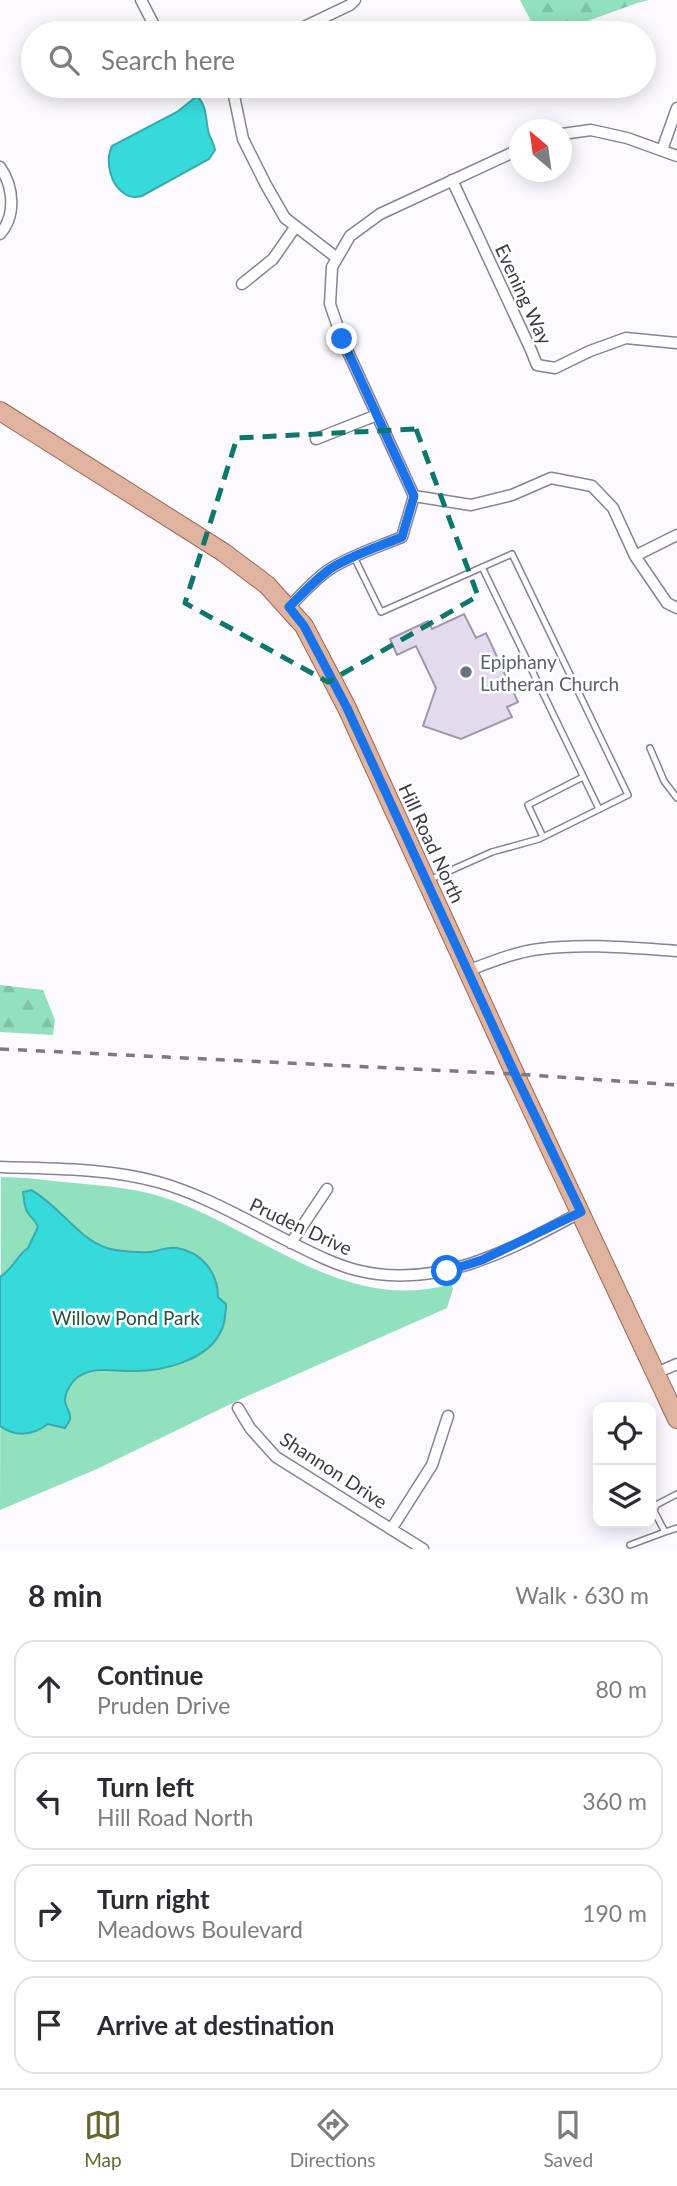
<!DOCTYPE html>
<html lang="en">
<head>
<meta charset="utf-8">
<style>
  :root { --surface:#fff; --page:#f2f2f3; --text:#2b2b33; --muted:#7c7c81; --line:#e1e1e2; --accent:#666532 }
  body { margin:0; font-family:Lato,sans-serif; background:var(--page); color:var(--text) }
  .controls { position:absolute; right:21px; bottom:21px; display:grid; overflow:hidden; border-radius:14px; box-shadow:0 4px 18px #0003 }
  .controls button { width:63px; height:63px; display:grid; place-items:center; padding:0; border:0; border-bottom:2px solid var(--line); background:var(--surface); color:var(--text); font:35px sans-serif }
  .compass { position:absolute; left:509px; top:119px; width:63px; height:63px; border-radius:50%; background:var(--surface); box-shadow:0 4px 18px #0003; rotate:331deg }
  .stop { position:absolute; width:21px; height:21px; margin:-16px; border:5px solid #1a73e8; border-radius:50%; background:#fff }
  .stop.end { background:#1a73e8; border-color:#fff; box-shadow:0 2px 7px #0008 }
  .list { margin:0; padding:0; list-style:none }
  h2 { display:flex; justify-content:space-between; align-items:center; height:91px; margin:0; padding:0 28px; font-size:30px }
  h2 small { font-size:23px; font-weight:400; color:var(--muted) }
  .list li { display:grid; grid-template-columns:46px 1fr auto; gap:21px; align-items:center; box-sizing:border-box; height:98px; margin:0 14px 14px; padding:0 14px; border:2px solid var(--line); border-radius:21px }
  .list b { display:block; font-size:26px; white-space:nowrap }
  .list p { margin:0; font-size:23px; white-space:nowrap; color:var(--muted) }
  .list em { font-size:23px; font-style:normal; color:var(--muted) }
  .icon { flex:none; width:38px; height:38px; fill:none; stroke:currentColor; stroke-width:2; stroke-linecap:round; stroke-linejoin:round }
  .map { position:relative; flex:none; width:677px; height:1549px; overflow:hidden }
  .search { position:absolute; background:var(--surface); box-shadow:0 4px 18px #0003; left:21px; right:21px; top:21px; height:77px; display:flex; align-items:center; gap:18px; box-sizing:border-box; padding:0 24px; border-radius:38px; color:var(--muted); font-size:26px }
  .sheet { height:539px; background:var(--surface) }
  nav { display:flex; justify-content:space-around; align-items:center; box-sizing:border-box; height:98px; border-top:2px solid var(--line); background:var(--surface); font-size:19px; color:var(--muted) }
  nav a { display:grid; justify-items:center; gap:4px }
  nav .on { color:var(--accent) }
  .map>svg:first-child { display:block }
  .forest { fill:url(#forest-firs) }
  .park { fill:#92e1be }
  .water { fill:#37dadb; stroke:#39aaad; stroke-width:2 }
  .building { fill:#e4daee; stroke:#a097aa; stroke-width:2 }
  .lines { fill:none; stroke-linecap:round; stroke-linejoin:round }
  .lane-casing { stroke:#8a8194; stroke-width:8 }
  .street-casing { stroke:#8a8194; stroke-width:13 }
  .primary-casing { stroke:#9b6855; stroke-width:20 }
  .lane { stroke:#fff; stroke-width:5 }
  .street { stroke:#fff; stroke-width:10 }
  .primary { stroke:#e0b39e; stroke-width:18 }
  .rail { stroke:#7c7980; stroke-width:3.5; stroke-dasharray:9 9; stroke-linecap:butt }
  .route { stroke:#1a73e8; stroke-width:9 }
  .marked { fill:none; stroke:#0f766e; stroke-width:5; stroke-dasharray:14 9; stroke-linejoin:round }
  .worship-dot { fill:#6b7280; stroke:#fff; stroke-width:2.5 }
  .labels { text-anchor:middle; dominant-baseline:central; stroke-width:5; stroke-linejoin:round; paint-order:stroke }
  .street-label { font-size:19px; fill:#3f3b43; stroke:#fff }
  .worship-label { font-size:19px; fill:#5b616d; stroke:#fff; text-anchor:start }
  .park-label { font-size:19px; fill:#20523e; stroke:#fff }
</style>
</head>
<body>
<div class="map">
<svg width="677" height="1549" viewBox="0 0 677 1549">
  <defs>
    <pattern id="forest-firs" width="22" height="20" patternUnits="userSpaceOnUse" patternTransform="scale(1.75)"><rect width="22" height="20" fill="#92e1be"/><path d="M5 1l3.5 6h-7zM16 11l3.5 6h-7z" fill="#7fc2a4"/></pattern>
  </defs>
  <rect width="100%" height="100%" fill="#fcfafe"/>
  <path class="forest" d="M520,0H649L637,3L555,33H537Z
    M0,985L43,990L55,1020L53,1035L0,1032Z"/>
  <path class="park" d="M1,1177C26,1177 50,1181 75,1183C108,1186 143,1189 174,1201C264,1234 348,1314 451,1284L453,1289L447,1308L243,1398L97,1469L0,1510Z"/>
  <path class="water" d="M197,96C208,107 205,120 209,134C211,139 214,144 215,150L209,159L142,196C136,197 130,198 125,194C110,185 105,161 112,146L177,112Z
    M31,1190C59,1205 77,1238 107,1248C116,1251 141,1253 150,1252C159,1251 168,1246 177,1248C201,1252 218,1272 218,1297L226,1304V1308C225,1315 225,1323 222,1329C209,1361 161,1372 130,1371C111,1371 94,1366 78,1377C71,1382 62,1396 66,1405C68,1410 71,1414 70,1419C70,1421 66,1426 65,1428L48,1424C32,1436 16,1437 0,1426V1277C13,1269 18,1254 28,1248L38,1227C35,1219 28,1216 26,1209C24,1204 24,1197 23,1192Z"/>
  <path class="building" d="M464,614L476,638L486,633L518,702L507,707L512,717L461,739L423,726L436,688L416,646L397,655L390,639L428,621L432,629Z"/>
  <g class="lines">
    <defs>
      <path id="lane" d="M354,557L381,612L512,554L628,795L539,839L492,852L429,880
        M482,567L599,809
        M650,748L664,781L677,798
        M543,837L528,805L583,777
        M677,1494L656,1505L654,1511L665,1532L677,1528
        M630,1545L665,1532"/>
      <path id="street" d="M141,0L154,25L162,33
        M291,33L350,5L355,0
        M232,86L243,139L266,185L285,218L337,258
        M562,134L591,130L627,138L677,156
        M662,150L677,108
        M0,167C14,187 16,216 0,234
        M452,180L531,350L537,365L555,368L590,351L626,338L677,343
        M242,284L273,259L296,226
        M316,439L377,415
        M414,496L471,505L512,495L551,478L592,486L613,508L635,556L667,603L677,608
        M635,556L677,535
        M289,607C302,594 315,579 330,569C352,555 378,547 402,537L414,496L342,339L330,304L332,267L350,236L380,214L520,149
        M467,971C491,962 515,952 540,949C585,943 632,948 677,951
        M0,1167C52,1169 107,1168 158,1182C202,1194 248,1221 288,1241C310,1252 333,1264 356,1270C438,1291 512,1249 581,1212
        M291,1243L327,1189
        M656,1373L677,1364
        M238,1408L250,1428L276,1457L423,1549
        M392,1528L432,1465L448,1416"/>
      <path id="primary" d="M0,411L223,552L267,585L304,626L347,708L515,1074L677,1419"/>
    </defs>
    <use href="#lane" class="lane-casing"/>
    <use href="#street" class="street-casing"/>
    <use href="#primary" class="primary-casing"/>
    <use href="#lane" class="lane"/>
    <use href="#street" class="street"/>
    <use href="#primary" class="primary"/>
    <path class="rail" d="M0,1049L515,1074L677,1085"/>
  </g>
  <g class="lines">
    <path class="route" d="M342,339L414,496L402,537C378,547 352,555 330,569C315,580 302,594 289,607L304,626L347,708L515,1074L581,1212L482,1260L447,1271"/>
  </g>
  <path class="marked" d="M416,429L478,596L328,682L185,603L237,438Z"/>
  <circle class="worship-dot" cx="466" cy="672" r="7"/>
  <g class="labels">
    <g class="street-label">
      <text transform="translate(524 294) rotate(65)">Evening Way</text>
      <text transform="translate(432 843) rotate(65)">Hill Road North</text>
      <text transform="translate(301 1226) rotate(25)">Pruden Drive</text>
      <text transform="translate(334 1470) rotate(33)">Shannon Drive</text>
    </g>
    <g class="worship-label">
      <text x="480" y="661">Epiphany<tspan x="480" dy="22">Lutheran Church</tspan></text>
    </g>
    <g class="park-label">
      <text x="126" y="1317">Willow Pond Park</text>
    </g>
  </g>
</svg>
<div class="controls">
<button><svg class="icon" aria-label="locate" viewBox="0 0 24 24"><circle cx="12" cy="12" r="6"/><path d="M12 2v4M12 18v4M2 12h4M18 12h4"/></svg></button>
<button><svg class="icon" aria-label="layers" viewBox="0 0 24 24"><path d="M12 4l9 5-9 5-9-5zM3 14l9 5 9-5"/></svg></button>
</div>
<svg class="compass" viewBox="-18 -18 36 36"><path d="M0-13l5 13h-10z" fill="#e53935"/><path d="M0 13l5-13h-10z" fill="#7c7c81"/></svg>
<div class="stop" style="left:447px;top:1271px"></div>
<div class="stop end" style="left:342px;top:339px"></div>
<div class="search"><svg class="icon" aria-label="search" viewBox="0 0 24 24"><circle cx="10" cy="10" r="6"/><path d="M15 15l6 6"/></svg>Search here</div>
</div>
<section class="sheet">
<h2>8 min<small>Walk · 630 m</small></h2>
<ul class="list">
<li><svg class="icon" aria-label="ahead" viewBox="0 0 24 24"><path d="M12 20V5M6 11l6-6 6 6"/></svg><div><b>Continue</b><p>Pruden Drive</p></div><em>80 m</em></li>
<li><svg class="icon" aria-label="left" viewBox="0 0 24 24"><path d="M17 20v-9H6M10 6l-5 5 5 5"/></svg><div><b>Turn left</b><p>Hill Road North</p></div><em>360 m</em></li>
<li><svg class="icon" aria-label="right" viewBox="0 0 24 24"><path d="M7 20v-9h11M14 6l5 5-5 5"/></svg><div><b>Turn right</b><p>Meadows Boulevard</p></div><em>190 m</em></li>
<li><svg class="icon" aria-label="arrive" viewBox="0 0 24 24"><path d="M6 21V4h12l-3 4 3 4H6"/></svg><div><b>Arrive at destination</b></div></li>
</ul>
</section>
<nav>
<a class="on"><svg class="icon" aria-label="map" viewBox="0 0 24 24"><path d="M3 6l6-2 6 2 6-2v14l-6 2-6-2-6 2zM9 4v14M15 6v14"/></svg>Map</a>
<a><svg class="icon" aria-label="directions" viewBox="0 0 24 24"><path d="M12 3l9 9-9 9-9-9zM9 14v-3h6M13 9l2 2-2 2"/></svg>Directions</a>
<a><svg class="icon" aria-label="saved" viewBox="0 0 24 24"><path d="M7 4h10v16l-5-4-5 4z"/></svg>Saved</a>
</nav>
</body>
</html>
